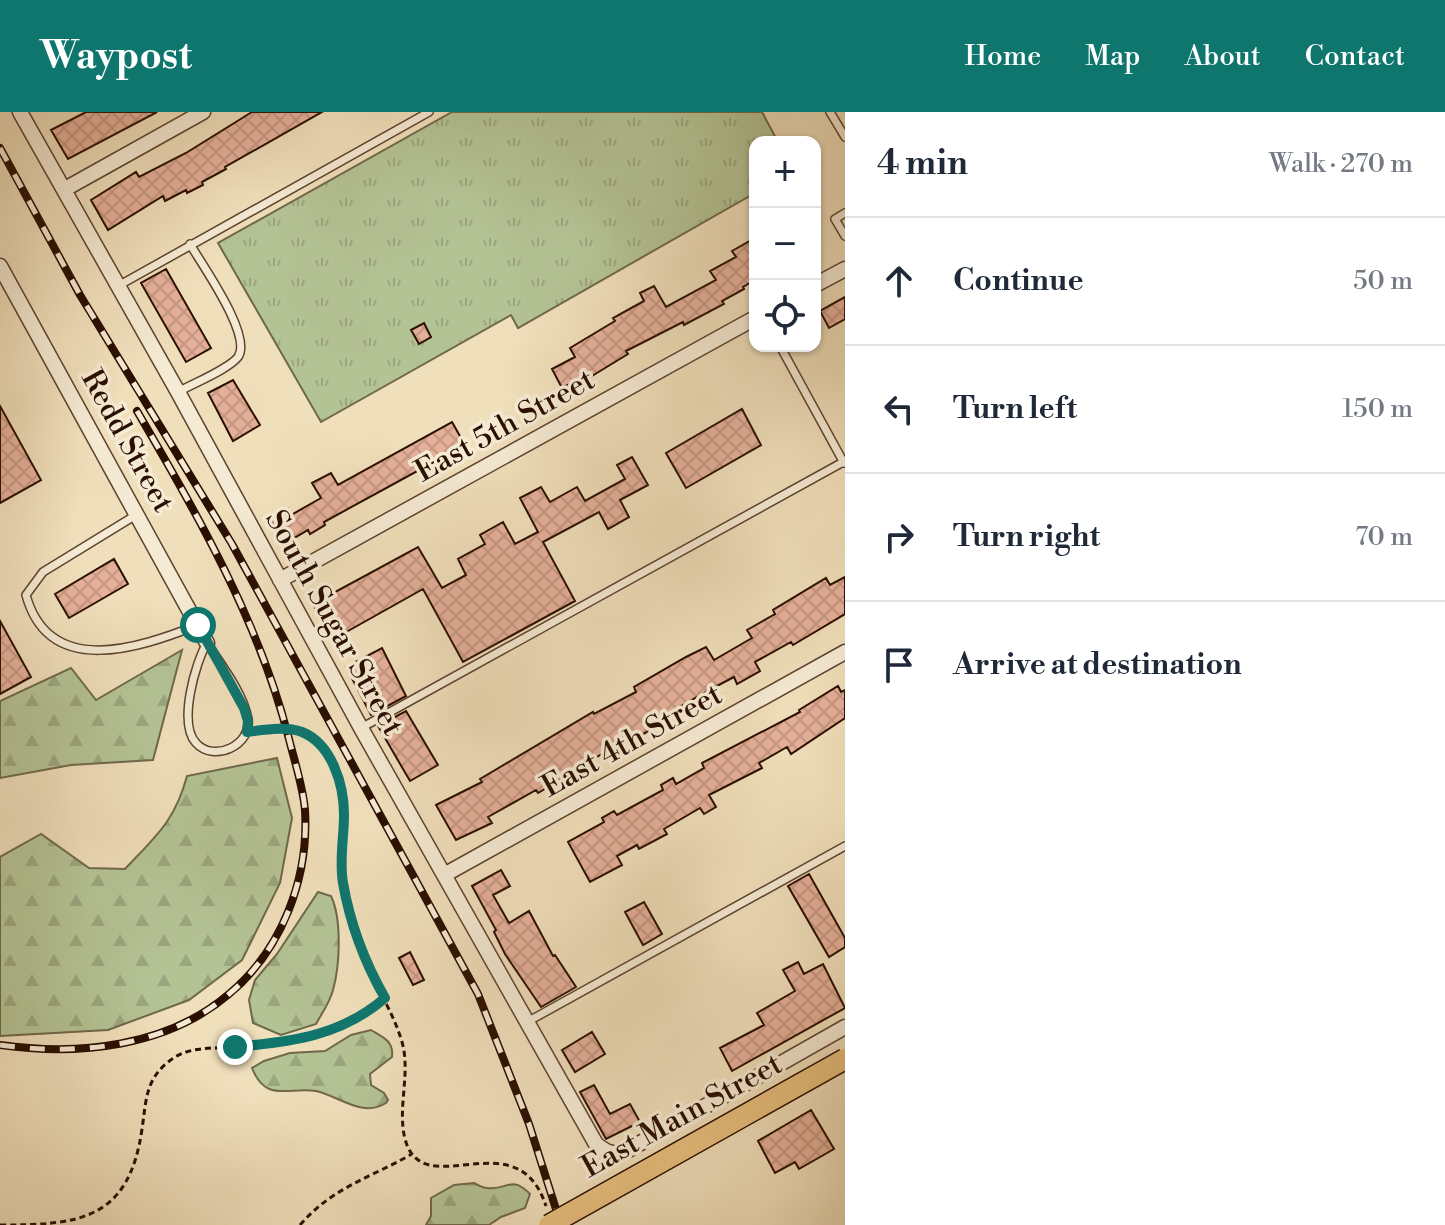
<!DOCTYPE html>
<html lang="en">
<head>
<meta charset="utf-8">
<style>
  :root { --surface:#fff; --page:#f2f2f3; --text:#1f2937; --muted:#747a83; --line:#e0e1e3; --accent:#0f766e }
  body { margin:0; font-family:"Libre Bodoni",serif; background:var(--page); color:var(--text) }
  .controls { position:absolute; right:24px; top:24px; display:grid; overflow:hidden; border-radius:16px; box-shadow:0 2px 6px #0004 }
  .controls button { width:72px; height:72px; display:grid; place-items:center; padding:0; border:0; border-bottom:2px solid var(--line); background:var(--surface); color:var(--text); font:40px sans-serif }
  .stop { position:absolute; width:24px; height:24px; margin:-18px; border:6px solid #0f766e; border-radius:50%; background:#fff }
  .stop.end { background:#0f766e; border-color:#fff; box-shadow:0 2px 8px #0008 }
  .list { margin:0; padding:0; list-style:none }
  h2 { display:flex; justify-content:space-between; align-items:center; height:104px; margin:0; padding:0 32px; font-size:34px }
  h2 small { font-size:26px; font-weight:400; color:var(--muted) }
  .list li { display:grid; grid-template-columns:52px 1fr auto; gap:24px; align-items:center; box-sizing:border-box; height:128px; padding:0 32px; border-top:2px solid var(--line) }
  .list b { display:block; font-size:30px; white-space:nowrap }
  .list em { font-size:26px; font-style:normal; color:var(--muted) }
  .icon { flex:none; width:44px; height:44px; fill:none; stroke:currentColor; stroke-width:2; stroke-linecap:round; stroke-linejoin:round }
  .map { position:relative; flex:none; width:845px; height:1113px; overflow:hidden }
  header { display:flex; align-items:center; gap:48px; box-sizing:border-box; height:112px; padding:0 40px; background:var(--accent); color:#fff }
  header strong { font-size:38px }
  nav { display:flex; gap:44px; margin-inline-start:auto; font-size:28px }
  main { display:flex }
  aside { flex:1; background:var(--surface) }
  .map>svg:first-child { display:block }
  .grass { fill:url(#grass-tufts); stroke:#6f684a; stroke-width:2 }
  .forest { fill:url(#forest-firs); stroke:#6f684a; stroke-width:2 }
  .building { fill:url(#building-cross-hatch); stroke:#2a0e00; stroke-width:2 }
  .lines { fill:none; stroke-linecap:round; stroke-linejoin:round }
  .lane-casing { stroke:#5c422f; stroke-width:10 }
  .street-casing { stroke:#5c422f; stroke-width:17 }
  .path { stroke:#2a0e00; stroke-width:3; stroke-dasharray:6 4; stroke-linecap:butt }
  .lane { stroke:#f5ead3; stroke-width:7 }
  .street { stroke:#f5ead3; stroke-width:14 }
  .rail-casing { stroke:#2a0e00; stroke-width:8 }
  .rail { stroke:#f5ead3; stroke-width:5; stroke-dasharray:15; stroke-linecap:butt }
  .primary-bridge-casing { stroke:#2a0e00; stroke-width:23; stroke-linecap:butt }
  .primary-bridge { stroke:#e8c07e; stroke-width:20 }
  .route { stroke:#0f766e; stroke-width:10 }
  .labels { text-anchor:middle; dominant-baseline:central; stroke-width:7; stroke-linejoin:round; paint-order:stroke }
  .street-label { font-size:30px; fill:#2a0e00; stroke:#f5ead3 }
</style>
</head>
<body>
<header>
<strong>Waypost</strong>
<nav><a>Home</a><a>Map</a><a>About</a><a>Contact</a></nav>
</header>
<main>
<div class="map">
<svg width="845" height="1113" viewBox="0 0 845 1113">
  <defs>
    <pattern id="grass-tufts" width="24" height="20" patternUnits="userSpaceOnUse" patternTransform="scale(2)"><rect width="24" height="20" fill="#b4c394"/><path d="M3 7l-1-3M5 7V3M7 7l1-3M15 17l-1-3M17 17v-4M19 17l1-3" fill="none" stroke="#9ba67e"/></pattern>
    <pattern id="forest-firs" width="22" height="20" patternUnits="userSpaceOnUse" patternTransform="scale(2)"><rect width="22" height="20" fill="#b4c394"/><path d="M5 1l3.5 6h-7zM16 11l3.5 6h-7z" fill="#9ba67e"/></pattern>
    <pattern id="building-cross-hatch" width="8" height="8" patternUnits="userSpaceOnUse" patternTransform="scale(2)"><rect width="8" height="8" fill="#e5b099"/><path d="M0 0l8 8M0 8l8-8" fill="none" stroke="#c59682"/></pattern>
  </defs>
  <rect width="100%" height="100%" fill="#f0dfbb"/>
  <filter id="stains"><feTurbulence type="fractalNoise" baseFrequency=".0025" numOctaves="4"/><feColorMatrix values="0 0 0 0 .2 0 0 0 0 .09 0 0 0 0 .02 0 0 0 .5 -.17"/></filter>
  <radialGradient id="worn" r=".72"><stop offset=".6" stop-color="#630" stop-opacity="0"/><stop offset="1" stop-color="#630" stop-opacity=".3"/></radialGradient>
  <path class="grass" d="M452,0H762L778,30H755V81L518,216L511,203L321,310L218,131Z"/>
  <path class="forest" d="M182,538L153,648L71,653L0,666V589L71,556L96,588Z
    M277,646L292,706L280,771L242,848L189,888L108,918L0,924V745L41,722L89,756L125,757C156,724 175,709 187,664Z
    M318,780L331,784C342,807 340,853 333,878C330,890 322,901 316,912L281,923L253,911L249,888L255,868L277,842Z
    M371,918C383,925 394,929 392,945L370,962L371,973L384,981L388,988L386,991C362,1006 339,984 316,979C290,974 266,992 252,956L264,949L290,941L325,939L351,923Z
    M474,1071C478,1073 482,1076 487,1076C508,1079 510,1062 530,1082L525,1096L501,1105L489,1113H426L431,1104V1086L454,1073Z"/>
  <path class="building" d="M86,0H157L68,47L51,18Z
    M252,0H322L225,55L226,57L202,70L203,73L187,81L186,78L165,89L163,84L108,118L91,88L136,60L139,65L186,41Z
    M755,126V168L743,175L744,177L722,189L724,192L684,213L683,210L626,239L628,242L587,267L585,264L562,276L552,257L575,245L570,236L615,209L613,206L644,189L640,181L654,174L666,195L716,168L710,159L736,145L732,139Z
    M166,157L211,236L186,250L141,171Z
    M845,185V207L829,216L820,199Z
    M424,211L431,225L419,232L411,218Z
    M233,268L260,313L233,329L208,281Z
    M0,294L41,368L0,391Z
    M742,297L761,333L686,376L666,341Z
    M452,310L465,333L324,410L325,413L310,422L308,418L284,432L270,407L288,397L291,403L321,386L312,371L331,361L338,373Z
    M632,345L648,373L620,388L629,405L608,417L599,400L543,430L575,489L463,550L423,477L332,528L313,492L418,435L442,476L466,463L458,447L485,432L480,423L503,410L515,432L538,420L520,386L541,375L550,390L577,375L585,389L625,367L617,353Z
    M114,447L128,472L69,506L55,482Z
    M845,465V502L793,533L791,530L755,550L760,559L737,572L734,565L713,576L648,613L651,618L619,634L618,632L550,674L538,681L536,678L488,705L492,711L456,728L436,693L482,670L480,667L593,600L594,602L636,580L634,575L686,545L706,535L714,548L752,526L747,518L775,502L773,498L826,466L830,473Z
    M0,509L31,565L0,582Z
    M382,536L406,584L371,603L346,555Z
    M838,574L841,580L845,578V606L791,642L787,635L759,651L762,656L709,683L716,695L704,702L700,696L664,717L667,722L639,737L637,733L617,744L622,753L590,770L568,730L604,710L602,706L614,699L617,703L663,678L661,673L673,666L676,672L704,656L702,651L800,600L799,598Z
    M406,599L438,653L410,669L378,614Z
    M501,758L510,774L493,783L509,811L529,799L553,844L555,843L576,875L541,895L505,842L494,820L496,818L472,774Z
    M809,762L845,826V835L829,845L788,774Z
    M644,790L662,822L643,833L625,800Z
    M410,840L424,868L413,873L399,846Z
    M798,850L804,862L823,852L845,896L732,959L720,936L764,913L757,901L795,879L783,858Z
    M592,920L605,942L575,960L562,938Z
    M594,973L610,1002L630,992L640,1010L606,1027L580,980Z
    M811,998L834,1037L799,1057L795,1050L775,1061L758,1029Z"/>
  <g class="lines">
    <defs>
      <path id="lane" d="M830,0L845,25
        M845,101L835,107L845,124
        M118,174L429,0
        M780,234L844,351
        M178,280C192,272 229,257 238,245C253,224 202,153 190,132
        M136,403L43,460L26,483C49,567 139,536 198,513
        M207,531C221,553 243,580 248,607C252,633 214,651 196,631C178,612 195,551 207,531Z
        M361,616L845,349
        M527,910L845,734"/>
      <path id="street" d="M20,0L178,280L361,616L596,1032C607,1041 614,1044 628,1038L845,915
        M65,77L203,0
        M0,154L207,531
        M815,173L845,157
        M280,468L755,206
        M444,763L845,540"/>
    </defs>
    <use href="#lane" class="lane-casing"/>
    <use href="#street" class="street-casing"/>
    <path class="path" d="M257,619C287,615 314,618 330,646C355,689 335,730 343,772C349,803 359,835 373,864C383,887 395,906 402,930C411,962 397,995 405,1027C423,1094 517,1005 546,1094
      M0,1113C78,1113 129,1109 142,1017C146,991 145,969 167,951C187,933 212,937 237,935C290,932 344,922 385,886
      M300,1113C333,1075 370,1066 412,1042"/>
    <use href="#lane" class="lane"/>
    <use href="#street" class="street"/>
    <defs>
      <path id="rail" d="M0,36L80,183L232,432L478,882L529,1012L561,1113
        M0,933C79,944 167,935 229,882C282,838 309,766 305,698C303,675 295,651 289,627C259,509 198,404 137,299"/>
    </defs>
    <use href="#rail" class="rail-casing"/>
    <use href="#rail" class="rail"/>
    <defs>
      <path id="primary-bridge" d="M549,1113L845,947"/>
    </defs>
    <use href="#primary-bridge" class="primary-bridge-casing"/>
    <use href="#primary-bridge" class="primary-bridge"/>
  </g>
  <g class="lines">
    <path class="route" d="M198,513L244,596L248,609L247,620C264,618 285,614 302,620C332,632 344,673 344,703C344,725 339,749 343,771C350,811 365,851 385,886C341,924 291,930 235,935"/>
  </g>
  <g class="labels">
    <g class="street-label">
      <text transform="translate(505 314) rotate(-29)">East 5th Street</text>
      <text transform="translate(127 329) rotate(61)">Redd Street</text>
      <text transform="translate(334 511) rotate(61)">South Sugar Street</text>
      <text transform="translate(632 629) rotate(-29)">East 4th Street</text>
      <text transform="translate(682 1004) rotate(-29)">East Main Street</text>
    </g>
  </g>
  <rect width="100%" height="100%" filter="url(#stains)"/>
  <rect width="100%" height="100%" fill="url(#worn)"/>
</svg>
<div class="controls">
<button>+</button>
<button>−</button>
<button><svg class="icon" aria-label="locate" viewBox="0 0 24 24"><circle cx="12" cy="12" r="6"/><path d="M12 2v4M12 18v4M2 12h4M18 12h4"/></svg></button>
</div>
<div class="stop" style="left:198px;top:513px"></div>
<div class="stop end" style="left:235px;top:935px"></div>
</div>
<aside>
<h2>4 min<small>Walk · 270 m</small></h2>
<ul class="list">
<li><svg class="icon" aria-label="ahead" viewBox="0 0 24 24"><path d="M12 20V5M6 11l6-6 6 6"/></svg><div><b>Continue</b></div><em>50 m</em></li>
<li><svg class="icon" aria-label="left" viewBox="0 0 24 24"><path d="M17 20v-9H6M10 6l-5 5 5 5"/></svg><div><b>Turn left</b></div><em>150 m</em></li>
<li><svg class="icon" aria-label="right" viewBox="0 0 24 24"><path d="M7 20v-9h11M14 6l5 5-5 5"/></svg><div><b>Turn right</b></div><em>70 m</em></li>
<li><svg class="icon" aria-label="arrive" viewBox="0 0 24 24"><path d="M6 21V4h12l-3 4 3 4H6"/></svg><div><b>Arrive at destination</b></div></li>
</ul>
</aside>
</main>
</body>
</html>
